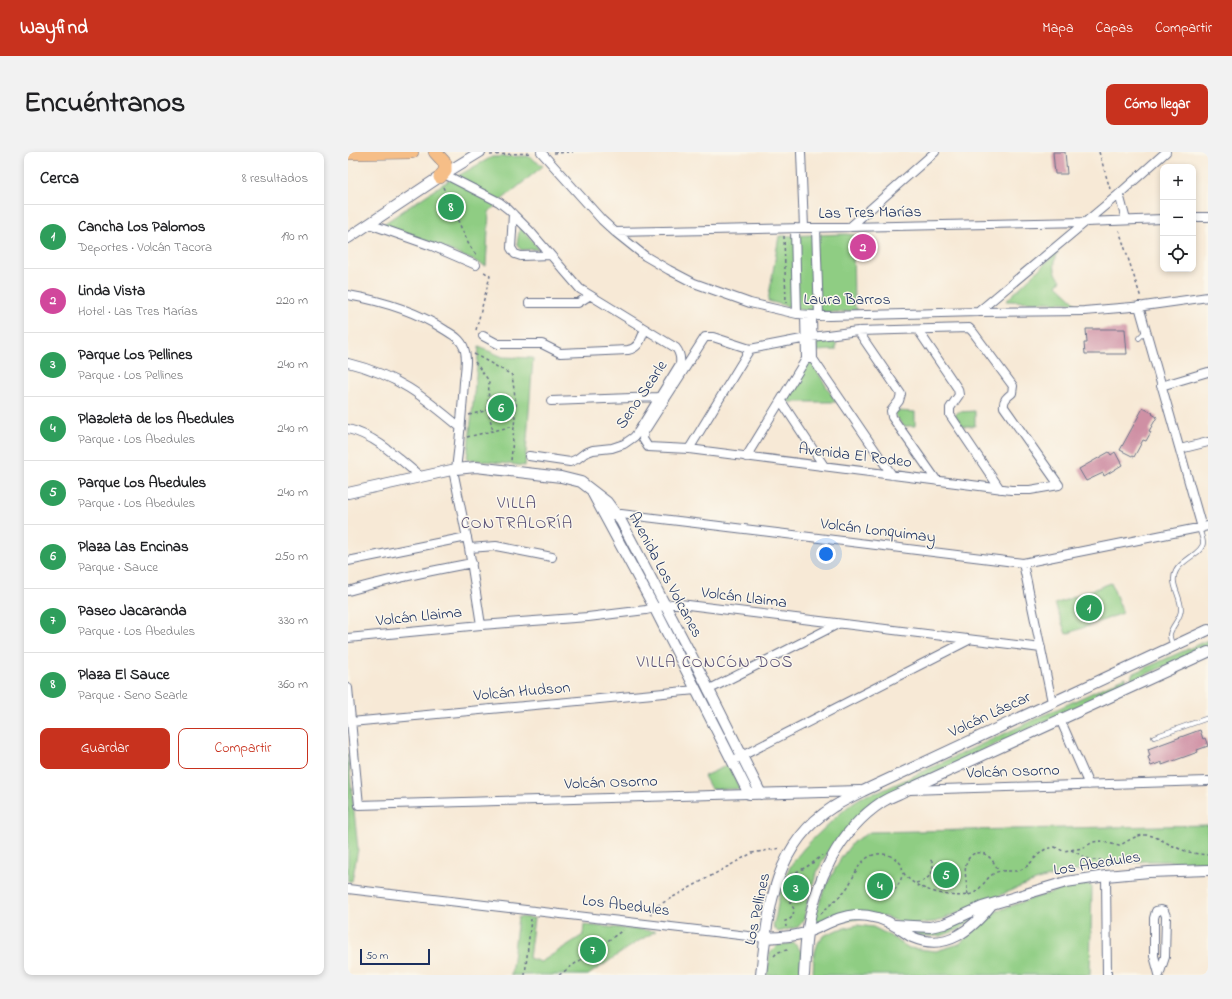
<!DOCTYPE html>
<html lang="es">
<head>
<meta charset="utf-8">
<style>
  :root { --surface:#fff; --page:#f2f2f2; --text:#202124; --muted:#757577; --line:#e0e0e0; --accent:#c8321e }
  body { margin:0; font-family:"Indie Flower",sans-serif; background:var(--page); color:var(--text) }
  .controls { position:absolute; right:12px; top:12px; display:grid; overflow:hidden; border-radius:8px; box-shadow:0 2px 6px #0003 }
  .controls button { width:36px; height:36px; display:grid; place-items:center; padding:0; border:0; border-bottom:1px solid var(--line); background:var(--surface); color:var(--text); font:20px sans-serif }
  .scale { position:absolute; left:12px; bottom:10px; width:70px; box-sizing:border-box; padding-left:4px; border:2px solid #1b2f5e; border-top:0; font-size:11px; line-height:14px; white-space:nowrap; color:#1b2f5e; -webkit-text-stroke:3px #fbf7ec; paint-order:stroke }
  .you { position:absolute; left:478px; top:402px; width:14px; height:14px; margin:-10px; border:3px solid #fff; border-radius:50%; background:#1a73e8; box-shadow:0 0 0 6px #1a73e833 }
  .badge { display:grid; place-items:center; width:26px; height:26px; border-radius:50%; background:var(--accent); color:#fff; font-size:13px; font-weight:700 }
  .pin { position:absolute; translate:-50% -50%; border:2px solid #fff; box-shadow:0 1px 4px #0006 }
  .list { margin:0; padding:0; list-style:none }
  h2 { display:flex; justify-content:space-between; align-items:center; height:52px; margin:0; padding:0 16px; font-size:17px }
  h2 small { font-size:13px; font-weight:400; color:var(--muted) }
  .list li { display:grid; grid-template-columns:26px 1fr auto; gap:12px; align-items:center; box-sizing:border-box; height:64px; padding:0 16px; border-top:1px solid var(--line) }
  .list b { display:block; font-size:15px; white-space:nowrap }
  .list p { margin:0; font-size:13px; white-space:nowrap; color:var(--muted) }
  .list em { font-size:13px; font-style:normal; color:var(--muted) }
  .actions { display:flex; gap:8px; padding:12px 16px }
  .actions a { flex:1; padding:9px 0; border:1px solid var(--accent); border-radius:8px; text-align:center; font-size:14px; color:var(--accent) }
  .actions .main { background:var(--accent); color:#fff }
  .icon { flex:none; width:22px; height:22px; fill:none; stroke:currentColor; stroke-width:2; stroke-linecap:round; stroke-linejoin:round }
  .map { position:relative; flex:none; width:860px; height:823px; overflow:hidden; border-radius:8px }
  header { display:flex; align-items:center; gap:24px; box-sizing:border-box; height:56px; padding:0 20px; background:var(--accent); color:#fff }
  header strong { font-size:19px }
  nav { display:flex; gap:22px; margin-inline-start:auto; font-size:14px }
  .intro { display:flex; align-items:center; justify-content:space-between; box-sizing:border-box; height:96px; padding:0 24px }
  h1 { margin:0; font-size:28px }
  .button { padding:10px 18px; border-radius:8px; background:var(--accent); color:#fff; font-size:14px; font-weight:700 }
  main { display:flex; gap:24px; padding:0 24px }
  aside { flex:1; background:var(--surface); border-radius:8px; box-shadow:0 2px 6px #0003 }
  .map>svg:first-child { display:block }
  .green { fill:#8fcd83; stroke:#557e70 }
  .building { fill:#cf90a4 }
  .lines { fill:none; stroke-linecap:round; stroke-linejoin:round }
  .service-casing { stroke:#687088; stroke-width:5.5 }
  .minor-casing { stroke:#687088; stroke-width:10 }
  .tertiary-casing { stroke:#687088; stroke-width:12 }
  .primary-casing { stroke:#687088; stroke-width:14 }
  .path { stroke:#687088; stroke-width:1.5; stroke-dasharray:3 3; stroke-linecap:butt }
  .service { stroke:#fff; stroke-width:4 }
  .minor { stroke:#fff; stroke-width:8 }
  .tertiary { stroke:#fff; stroke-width:10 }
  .primary { stroke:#f6be87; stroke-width:13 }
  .labels { text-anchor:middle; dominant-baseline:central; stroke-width:3; stroke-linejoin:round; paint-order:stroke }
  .street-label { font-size:16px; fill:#1b2f5e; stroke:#fbf7ec }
  .neighbourhood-label { font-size:17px; letter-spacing:1px; fill:#5a5176; stroke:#fbf7ec }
</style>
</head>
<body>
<header>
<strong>Wayfind</strong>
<nav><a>Mapa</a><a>Capas</a><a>Compartir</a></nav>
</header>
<div class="intro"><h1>Encuéntranos</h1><a class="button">Cómo llegar</a></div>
<main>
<aside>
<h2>Cerca<small>8 resultados</small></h2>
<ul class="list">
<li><span class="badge" style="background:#2e9e5b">1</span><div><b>Cancha Los Palomos</b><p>Deportes · Volcán Tacora</p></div><em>190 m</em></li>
<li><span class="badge" style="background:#d1479c">2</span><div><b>Linda Vista</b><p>Hotel · Las Tres Marías</p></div><em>220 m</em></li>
<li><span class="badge" style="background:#2e9e5b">3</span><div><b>Parque Los Pellines</b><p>Parque · Los Pellines</p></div><em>240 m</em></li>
<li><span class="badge" style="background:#2e9e5b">4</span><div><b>Plazoleta de los Abedules</b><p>Parque · Los Abedules</p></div><em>240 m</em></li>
<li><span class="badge" style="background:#2e9e5b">5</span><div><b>Parque Los Abedules</b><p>Parque · Los Abedules</p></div><em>240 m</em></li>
<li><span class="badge" style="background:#2e9e5b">6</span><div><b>Plaza Las Encinas</b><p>Parque · Sauce</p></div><em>250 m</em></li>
<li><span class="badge" style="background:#2e9e5b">7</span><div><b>Paseo Jacaranda</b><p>Parque · Los Abedules</p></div><em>330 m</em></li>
<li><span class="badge" style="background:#2e9e5b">8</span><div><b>Plaza El Sauce</b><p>Parque · Seno Searle</p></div><em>360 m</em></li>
</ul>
<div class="actions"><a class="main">Guardar</a><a>Compartir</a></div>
</aside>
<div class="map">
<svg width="860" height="823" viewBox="0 0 860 823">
  <rect width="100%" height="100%" fill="#fbf7ec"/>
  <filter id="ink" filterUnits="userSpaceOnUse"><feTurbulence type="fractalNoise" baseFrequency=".025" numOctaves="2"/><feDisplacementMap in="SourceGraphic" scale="8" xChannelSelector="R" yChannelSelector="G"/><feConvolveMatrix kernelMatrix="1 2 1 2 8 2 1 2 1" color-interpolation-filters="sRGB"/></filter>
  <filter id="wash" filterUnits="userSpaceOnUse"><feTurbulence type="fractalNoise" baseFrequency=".012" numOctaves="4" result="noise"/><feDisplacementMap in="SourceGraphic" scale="16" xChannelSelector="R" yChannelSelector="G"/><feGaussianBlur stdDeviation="0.9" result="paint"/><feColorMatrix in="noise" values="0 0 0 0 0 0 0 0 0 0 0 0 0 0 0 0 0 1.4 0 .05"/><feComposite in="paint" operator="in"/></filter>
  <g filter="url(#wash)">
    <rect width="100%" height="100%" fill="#f7e9d6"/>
    <path class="green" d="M180,4L195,14L151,50L141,60L138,114L87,92L34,73L95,32L144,5Z
      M172,74L191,97L173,98L169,92Z
      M498,82L508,83L505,87L506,153L510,158L496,160H461L420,149L431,84Z
      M710,99C706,110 704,119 713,128L709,133L728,151L658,149Z
      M488,185V198L469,199L468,186Z
      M131,195L155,205L185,206L177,314L119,307Z
      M460,210L464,211L488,250H440L437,247Z
      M549,259L567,260V274H555L546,261Z
      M627,259V274H615L607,263L610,260Z
      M763,431L775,461L718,482L707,452Z
      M860,488V495L783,529L784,522Z
      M778,525V531L687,574L536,644L494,682L477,705L470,718L461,743L456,768L450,775L430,780L425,774C430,760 430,744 435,730C445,703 465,687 485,668C493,661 506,648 516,644C520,642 526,641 531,640Z
      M0,602L10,697L4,729H0Z
      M380,613L392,637H363L356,624Z
      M860,673V710L798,709L761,713L733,718L693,727L659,740L642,749L587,770L558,772L531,763L463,775L476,738L493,706L505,690L522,680Z
      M740,732L744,735L742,823H465L466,803L470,791L475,784L489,778L509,773L525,775L539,782L561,796L588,799L611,792L649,759L686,746L722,735Z
      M634,759L613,777L593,784H572L563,779L580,781L609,771Z
      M170,765L186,766L181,806L193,810L235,783L236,773L308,779L289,790L240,823H163Z
      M446,791L454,800L452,823H419L422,801L430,793Z"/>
    <g id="blocks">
      <path class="building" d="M705,0H717L719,22H707Z
        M738,177H777L779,202H737L736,191H739Z
        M795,256L805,261L804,262L809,265L801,279L803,280L798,289L795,288L786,305L772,298Z
        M761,300L763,303L767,300L774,313L756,324L755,321L738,329L731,317Z
        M852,578L855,587L857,586L860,594L849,598L850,600L814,613V610L803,614L800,605L802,604L800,597Z"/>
    </g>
  </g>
  <g filter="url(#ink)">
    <use href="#blocks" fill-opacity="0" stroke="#687088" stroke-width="1"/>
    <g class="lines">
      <defs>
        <path id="service" d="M791,186L798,179
          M825,494C824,490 821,486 822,482C824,473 833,467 833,457C833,444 821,431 828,419C833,408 855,401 855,391C855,386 852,380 851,376
          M806,585L860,566"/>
        <path id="minor" d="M193,0L254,68L267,80L297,104L321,118L346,131L402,151L449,162L481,164L630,160L736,159L796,154L860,145
          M453,0L456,76
          M96,22L151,50L160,57L182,79L232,137L328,196C332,201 333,205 332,212L290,280L286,285L276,292L264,296L245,298L237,301L229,307L222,310L181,304
          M771,42L778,68
          M165,62L163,96L167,102L173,104L202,103
          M845,65H860
          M21,72L84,94L128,113
          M502,75L587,0
          M447,76L449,162
          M468,76L471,164
          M267,80L738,70L815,67
          M0,143C34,149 68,159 97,178C105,183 113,187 116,196C120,206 117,219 116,230C114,259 112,288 108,317
          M181,151H230L241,144
          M791,154L854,376
          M630,160L771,42L818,0
          M457,163L458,207
          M464,164L465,207
          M621,176L625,180L665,234L664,241C659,245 655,248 656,255L711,333L682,338H663L341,297L300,295L295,287L296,280L357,185H365L402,197L464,185L510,179Z
          M570,178L610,237L611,243L602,256V263L652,337
          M510,179L553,242L551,249L543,259L544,265L589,329
          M135,184L150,192H194L212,201L280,198C291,196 293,187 297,177
          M465,207L544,323
          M0,211C49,223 75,244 113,276
          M813,234L860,220
          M203,249L311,245
          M433,249L476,314
          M0,277C29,284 51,307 73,325
          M341,297L402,197
          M832,297L860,290
          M398,305L458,207H465
          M105,318L121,396L133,473
          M264,363L273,362L675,411L860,374
          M121,396L148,394L204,405
          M0,409L119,385
          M675,411L704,550
          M0,439C41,427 82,419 124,411
          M0,486L133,473L240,465L298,458L324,452H332L693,496
          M0,536L11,653L401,642
          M360,538L490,472
          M712,567L741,633
          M3,570L348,538
          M384,609L621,488
          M561,638L860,629
          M758,724L759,823
          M0,737L417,786
          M811,823L817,805L818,764L816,759L813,758L808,759L806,766V804L811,822"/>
        <path id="tertiary" d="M0,86L96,22L132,0
          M0,341L108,317L128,315L213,325L233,330L259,350L273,369L351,518L413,642
          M245,342L307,457L401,642L512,639
          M547,773L582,775L596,772L634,755L718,730L758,724L801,720L860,718
          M417,786C431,785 447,785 459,780C476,774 490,764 508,763C522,763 537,767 549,775C554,778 559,782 564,785C599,800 624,777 644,752
          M413,823C420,759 425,693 485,655C495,649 505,644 515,639L860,478
          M456,823C457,809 457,794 459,781C467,730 490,679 534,650C542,645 551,642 559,638L860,500"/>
        <path id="primary" d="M87,0L97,11V19L92,25
          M0,1L64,0"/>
      </defs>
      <use href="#service" class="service-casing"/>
      <use href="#minor" class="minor-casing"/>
      <use href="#tertiary" class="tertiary-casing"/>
      <use href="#primary" class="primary-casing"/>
      <path class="path" d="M751,0L762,37
        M206,1L225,0
        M142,3L184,1
        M95,35L120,91L128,103
        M771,78L793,146
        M436,84L438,151
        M128,178L142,124L135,119
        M126,202L164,223L168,252L163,309
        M127,210L141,229L140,258L168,252
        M121,263L140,258L145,279
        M119,285L166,274
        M723,698L743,708H756L757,714
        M443,723L444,722C455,717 465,712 474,703
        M521 735a10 10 0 1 1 20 0a10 10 0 1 1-20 0Z
        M568,731C579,728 588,722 584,709L580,707
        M437,738L440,747L446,757L445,764L441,768L437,769L438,775
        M541,741C550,737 552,730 555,721
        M620,743C619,734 616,720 618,712C619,708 622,704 625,702C639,697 645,709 651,719
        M473,762C481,753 491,746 499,736C506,726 508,714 519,706C529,699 543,701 552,711C554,713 554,716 555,719C556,723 560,726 563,729C576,739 603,746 620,743C632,741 636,728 645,722C654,716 663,721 672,718C683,714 688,702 698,697C700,696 704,696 707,695L715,699L735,696L745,690L753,689L771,694C802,674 803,685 832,697C841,701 851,702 860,703
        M302,763L309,754L404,701L433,696
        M426,804L430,800L439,798V795
        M177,823L183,767
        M211,823L275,778"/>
      <use href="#service" class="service"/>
      <use href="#minor" class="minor"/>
      <use href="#tertiary" class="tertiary"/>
      <use href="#primary" class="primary"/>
    </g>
  </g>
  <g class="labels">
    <g class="street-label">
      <text transform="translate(522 61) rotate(-1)">Las Tres Marías</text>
      <text x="499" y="148">Laura Barros</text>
      <text transform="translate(294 243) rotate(-56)">Seno Searle</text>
      <text transform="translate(507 304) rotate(7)">Avenida El Rodeo</text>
      <text transform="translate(530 379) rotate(7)">Volcán Lonquimay</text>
      <text transform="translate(317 423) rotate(62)">Avenida Los Volcanes</text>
      <text transform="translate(396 446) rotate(7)">Volcán Llaima</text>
      <text transform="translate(71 465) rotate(-6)">Volcán Llaima</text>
      <text transform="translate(174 540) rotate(-5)">Volcán Hudson</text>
      <text transform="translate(642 563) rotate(-25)">Volcán Láscar</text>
      <text transform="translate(665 620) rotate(-2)">Volcán Osorno</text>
      <text transform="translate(263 631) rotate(-2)">Volcán Osorno</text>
      <text transform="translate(749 712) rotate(-9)">Los Abedules</text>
      <text transform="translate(278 754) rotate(7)">Los Abedules</text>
      <text transform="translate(410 757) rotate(-78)">Los Pellines</text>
    </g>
    <g class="neighbourhood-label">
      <text x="169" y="351">VILLA<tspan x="169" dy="20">CONTRALORÍA</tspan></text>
      <text x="367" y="510">VILLA CONCÓN DOS</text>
    </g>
  </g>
</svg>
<div class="controls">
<button>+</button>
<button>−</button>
<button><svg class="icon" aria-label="locate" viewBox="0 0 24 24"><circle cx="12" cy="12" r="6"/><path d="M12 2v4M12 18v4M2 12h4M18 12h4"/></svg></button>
</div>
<div class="scale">50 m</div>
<div class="you"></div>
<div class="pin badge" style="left:741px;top:456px;background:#2e9e5b">1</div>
<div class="pin badge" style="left:515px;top:95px;background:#d1479c">2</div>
<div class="pin badge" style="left:448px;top:736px;background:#2e9e5b">3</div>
<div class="pin badge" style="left:532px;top:734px;background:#2e9e5b">4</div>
<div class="pin badge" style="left:598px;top:723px;background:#2e9e5b">5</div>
<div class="pin badge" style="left:153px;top:256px;background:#2e9e5b">6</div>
<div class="pin badge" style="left:245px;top:798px;background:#2e9e5b">7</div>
<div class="pin badge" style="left:103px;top:55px;background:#2e9e5b">8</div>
</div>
</main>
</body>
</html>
